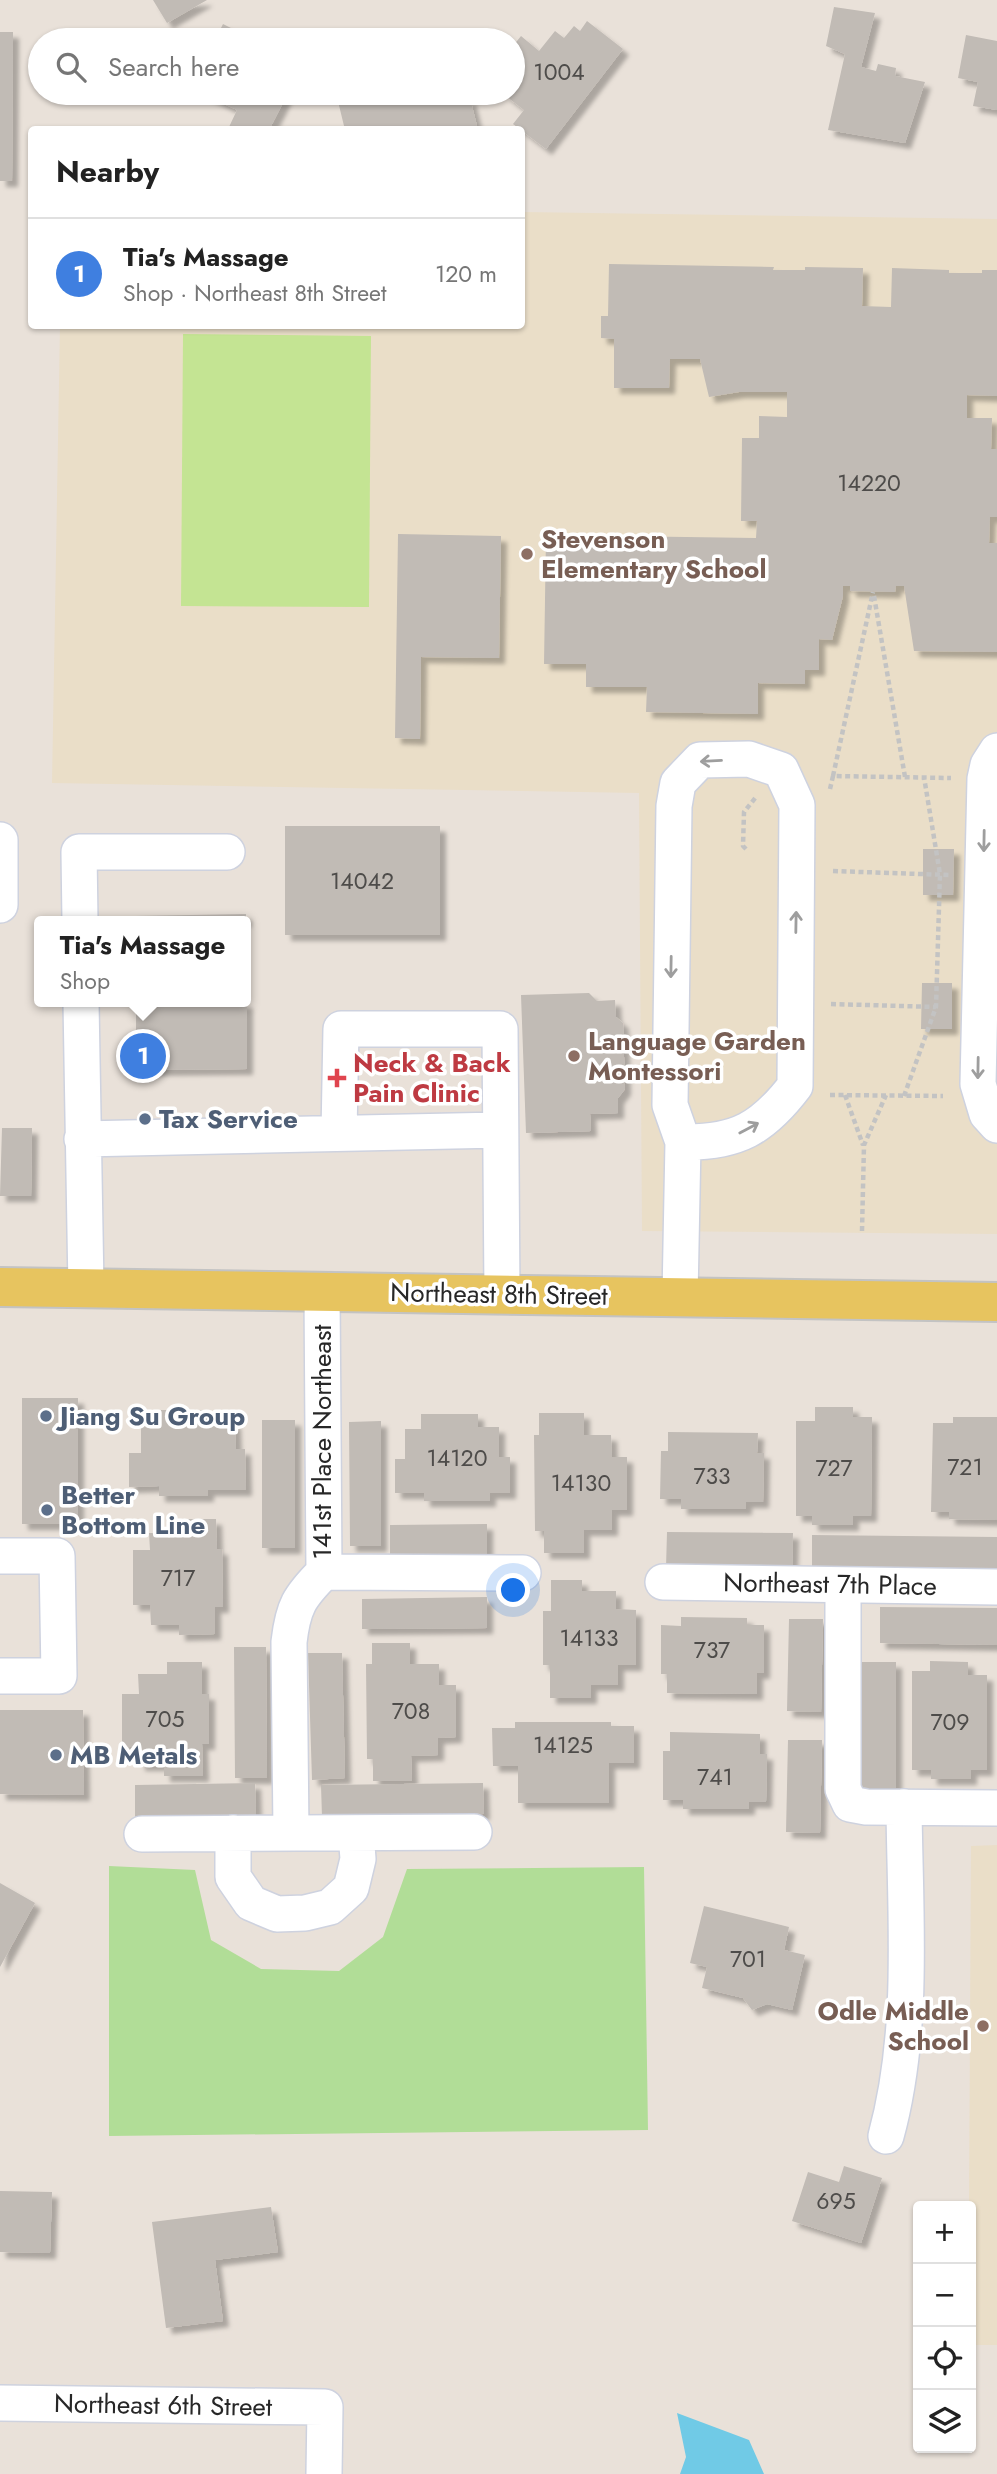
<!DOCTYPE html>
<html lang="en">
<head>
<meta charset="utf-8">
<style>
  :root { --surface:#fff; --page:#f2f2f2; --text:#222; --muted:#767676; --line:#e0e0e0; --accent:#4066ef }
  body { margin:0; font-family:Jost,sans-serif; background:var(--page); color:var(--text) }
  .controls { position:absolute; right:21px; bottom:21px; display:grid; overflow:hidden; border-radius:7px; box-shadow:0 2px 5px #0004 }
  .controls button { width:63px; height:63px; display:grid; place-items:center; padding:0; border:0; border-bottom:2px solid var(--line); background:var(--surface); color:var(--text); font:35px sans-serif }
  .you { position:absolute; left:514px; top:1591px; width:24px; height:24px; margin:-18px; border:5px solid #fff; border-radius:50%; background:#1a73e8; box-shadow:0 0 0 10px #1a73e833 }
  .badge { display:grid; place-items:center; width:46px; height:46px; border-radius:50%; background:var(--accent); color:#fff; font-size:23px; font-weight:700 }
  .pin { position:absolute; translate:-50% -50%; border:4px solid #fff; box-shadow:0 2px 7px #0006 }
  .popup { position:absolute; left:34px; top:916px; width:217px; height:91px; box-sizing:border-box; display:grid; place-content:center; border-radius:7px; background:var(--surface); filter:drop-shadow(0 2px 5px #0005); font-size:23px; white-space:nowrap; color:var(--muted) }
  .popup b { font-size:26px; color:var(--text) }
  .popup::after { content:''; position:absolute; left:50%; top:100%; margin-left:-14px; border:14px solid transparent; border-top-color:var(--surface) }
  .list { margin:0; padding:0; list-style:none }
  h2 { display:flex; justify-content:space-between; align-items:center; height:91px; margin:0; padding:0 28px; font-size:30px }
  h2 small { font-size:23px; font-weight:400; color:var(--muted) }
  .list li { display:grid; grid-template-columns:46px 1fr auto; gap:21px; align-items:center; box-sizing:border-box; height:112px; padding:0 28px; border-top:2px solid var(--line) }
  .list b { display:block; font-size:26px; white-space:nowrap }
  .list p { margin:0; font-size:23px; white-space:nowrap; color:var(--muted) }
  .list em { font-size:23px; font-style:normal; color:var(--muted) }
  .icon { flex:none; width:38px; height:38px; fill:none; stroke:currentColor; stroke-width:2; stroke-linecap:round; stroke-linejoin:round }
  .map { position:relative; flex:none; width:997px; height:2474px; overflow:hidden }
  .search { position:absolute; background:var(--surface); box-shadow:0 2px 5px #0004; left:28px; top:28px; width:497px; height:77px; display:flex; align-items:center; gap:18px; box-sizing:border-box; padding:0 24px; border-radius:38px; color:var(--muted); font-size:26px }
  .panel { position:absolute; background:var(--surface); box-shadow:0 2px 5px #0004; left:28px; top:126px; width:497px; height:203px; border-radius:7px }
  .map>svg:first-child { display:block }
  .education { fill:#eadec8 }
  .green { fill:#b1dd97 }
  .pitch { fill:#c4e493 }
  .water { fill:#70cae6 }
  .building { fill:#c1bbb5; filter:url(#shadow) }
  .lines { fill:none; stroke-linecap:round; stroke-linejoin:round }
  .minor-casing { stroke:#ced2df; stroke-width:38 }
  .major-casing { stroke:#c3c3c3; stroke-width:42 }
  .path { stroke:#c3c3c3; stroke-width:4.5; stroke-dasharray:5 3.5; stroke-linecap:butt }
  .minor { stroke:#fff; stroke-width:35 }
  .major { stroke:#e7c45f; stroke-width:38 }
  .oneway { stroke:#9e9e9e }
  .education-dot { fill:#8d6e63; stroke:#fff; stroke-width:2.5 }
  .health-dot { fill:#e0444e; stroke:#fff; stroke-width:2.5 }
  .service-dot { fill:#5c6f8a; stroke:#fff; stroke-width:2.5 }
  .labels { text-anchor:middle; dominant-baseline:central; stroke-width:7; stroke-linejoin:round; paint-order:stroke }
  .number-label { font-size:23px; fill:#4e4c4a }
  .education-label { font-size:26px; font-weight:bold; fill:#785e54; stroke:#fff; text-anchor:start }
  .health-label { font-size:26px; font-weight:bold; fill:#be3a42; stroke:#fff; text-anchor:start }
  .service-label { font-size:26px; font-weight:bold; fill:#4e5e75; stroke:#fff; text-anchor:start }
  .street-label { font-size:26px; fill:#272727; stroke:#fff }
</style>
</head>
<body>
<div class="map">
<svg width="997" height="2474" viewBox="0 0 997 2474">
  <defs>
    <filter id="shadow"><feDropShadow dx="6" dy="6" stdDeviation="2" flood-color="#0004"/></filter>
  </defs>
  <rect width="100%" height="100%" fill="#e9e1d9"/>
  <path class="education" d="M522,212L997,219V1234L642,1231L639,793L52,783L60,326H522Z
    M997,1845V2345H971V2206H969L971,1846Z"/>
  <path class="green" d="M109,1866L195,1870L211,1940L261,1969L339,1971L383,1937L407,1869L644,1867L648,2130L109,2136Z"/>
  <path class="pitch" d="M183,334L371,336L369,607L181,606Z"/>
  <path class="water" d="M677,2413L749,2440L764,2474H680L686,2457Z"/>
  <path class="building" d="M153,0H207L167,23Z
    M834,7L875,13L861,67L876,71L878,64L896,68L895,76L925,82L905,143L828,130L845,54L826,46Z
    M587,21L623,49L546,149L513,124L524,110L502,93H513V46L521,36L539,51L555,31L564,38L574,26L580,31Z
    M223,24L255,40H215Z
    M0,32H13L12,181H0Z
    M966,35L997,41V110L973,106L978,82L958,78Z
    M201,93H288L269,130H234L229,127L237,110Z
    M336,93H377L379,100L393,97L392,93H460L462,101L470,98L478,130H345Z
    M609,264L774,267L773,270H805V267L863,268L862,306L891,307L892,268L949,270V273H982V270H997V396L967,395V418H992L991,449H997V517H990L989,543H997V652L914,651L904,586H896L895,592L850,591V586H843V596L832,640L819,639V670H805V684L758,683V714L646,712L647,687H586V664H544L546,535L756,538L757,521H741L742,438H759V416L787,417V392H739L709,397L700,359H670L669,388H614V339L601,338V316H608Z
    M398,534L501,536L499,658L421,657L420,739L395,738Z
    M285,826H440V935H285Z
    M923,849H954L953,895H923Z
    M246,914V921H135V916Z
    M922,983H952V1029H921Z
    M589,993L597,1001L615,1000L616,1017L623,1023L625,1089L618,1098V1113L590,1114L591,1131L526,1133L521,995Z
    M136,1002H247V1069L136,1070Z
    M2,1128H32L31,1196H0Z
    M22,1398H78V1524H22Z
    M815,1407H853V1417H872L871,1516H853V1525H812V1516H796V1421H815Z
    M161,1410H208V1422H235L236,1449H245L246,1490H208V1496H159V1486L129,1487V1453H141V1424H161Z
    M539,1413H584V1435H611L612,1457H627V1510H612V1530H584V1553H544V1531H535L534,1435H539Z
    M421,1414H478V1427H499V1457H510V1493H490V1501H424V1493H395V1459H405V1429H421Z
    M953,1417H997V1520L949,1519V1512H931L933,1423H953Z
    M262,1420H295V1548H262Z
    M381,1421V1546H350L349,1422Z
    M668,1432L758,1433L757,1453H764L763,1502H746V1509H681V1499H660L661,1451H668Z
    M176,1519H216L217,1549H222L223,1607H215V1634L179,1635V1625H151L150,1605H133V1550H150L149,1533H177Z
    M487,1524V1555H390V1525Z
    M667,1532L793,1533L792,1570L666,1568Z
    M812,1535L997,1537V1573L812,1570Z
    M551,1580H582V1591H616V1609L636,1610V1665H618V1685H591V1698H550V1665H543V1611H551Z
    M487,1597V1628L362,1629V1599Z
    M880,1607L997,1608V1645L880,1643Z
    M681,1617L747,1618V1625H764V1673H757V1694L667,1693V1674H661V1625L681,1626Z
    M789,1619H823L821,1712L787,1711Z
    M372,1643H410V1664H439V1685H456V1737L438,1738V1755L411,1756L412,1781H373V1759H367L366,1664H372Z
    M234,1647H266L267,1778H235Z
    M308,1653H342L345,1778L312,1780Z
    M930,1661L968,1662V1675H987V1770H971V1779H931V1770H912V1671H930Z
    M167,1662H202V1694H209V1744H202L203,1776H164V1765H139V1747H122V1694H139L138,1674H167Z
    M859,1662H896V1788H859Z
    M0,1710H83L84,1795L0,1794Z
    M515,1722H611V1726H634V1763H609V1803H518V1766H493L492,1728H515Z
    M670,1732L760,1734V1754H767L766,1802H749V1809H683V1800H663V1751H670Z
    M788,1740H822L820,1833L786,1832Z
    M255,1783L256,1816L135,1818V1785Z
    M483,1783L484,1814L322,1817L321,1785Z
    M0,1883L35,1903L0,1967Z
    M704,1906L789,1927L784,1950L805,1955L792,2010L767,2004L752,2010L743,1998L702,1988L707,1967L690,1963Z
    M844,2166L882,2178L861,2243L792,2221L808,2172L839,2182Z
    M0,2191L52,2192L50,2253L0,2252Z
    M271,2207L278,2252L215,2260L223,2321L166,2328L152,2222Z"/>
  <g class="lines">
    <defs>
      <path id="minor" d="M997,751L988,765L985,779L978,1084L987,1114L997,1125
        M0,840V905
        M80,921L79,852H227
        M81,1002L86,1288
        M339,1133L341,1029H500L502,1294
        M82,1139L500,1130
        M680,1297L683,1142L670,1105L674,806L678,783L700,760L749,759L781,770L797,805L795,1086C763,1128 737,1143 683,1142
        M0,1556H57L59,1676H0
        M324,1572L523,1573
        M663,1582L997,1587
        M843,1585V1789L850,1804L866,1807L997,1808
        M233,1833V1877L251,1903L277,1914L305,1913L330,1907L351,1888L358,1859L356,1833
        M291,1833L289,1642C293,1607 299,1597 324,1572L322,1292
        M142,1834L474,1832
        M886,2136C915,2030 905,1917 904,1807
        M0,2403L325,2407L324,2474"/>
      <path id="major" d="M0,1287L997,1302"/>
    </defs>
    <use href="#minor" class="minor-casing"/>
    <use href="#major" class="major-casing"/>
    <path class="path" d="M874,596L905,777
      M833,776L873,592
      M830,789L833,776L951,778
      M746,849L743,846L744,812L756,797
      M833,871L949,875
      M831,1004L936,1007
      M830,1095L943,1096
      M845,1095L863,1145
      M904,1096L936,1007L940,874L924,777
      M862,1231L864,1145L886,1095"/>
    <use href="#minor" class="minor"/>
    <use href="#major" class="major"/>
  </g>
  <defs><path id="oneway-shaft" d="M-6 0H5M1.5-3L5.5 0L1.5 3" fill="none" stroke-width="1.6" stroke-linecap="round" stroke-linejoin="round" transform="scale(1.75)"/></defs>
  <g class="oneway">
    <use href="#oneway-shaft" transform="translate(711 761) rotate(177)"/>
    <use href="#oneway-shaft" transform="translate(984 841) rotate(91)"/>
    <use href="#oneway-shaft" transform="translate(796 922) rotate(-89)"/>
    <use href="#oneway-shaft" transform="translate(671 967) rotate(91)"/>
    <use href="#oneway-shaft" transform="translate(978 1068) rotate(91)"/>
    <use href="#oneway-shaft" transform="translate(749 1128) rotate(-28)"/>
  </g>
  <g class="education-dot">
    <circle cx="527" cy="554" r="7"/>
    <circle cx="574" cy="1056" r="7"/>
    <circle cx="983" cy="2026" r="7"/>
  </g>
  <path class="health-dot" d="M333.5 1067.5h7v7h7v7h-7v7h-7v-7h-7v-7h7z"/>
  <g class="service-dot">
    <circle cx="145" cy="1119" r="7"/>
    <circle cx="46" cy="1416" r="7"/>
    <circle cx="47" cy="1510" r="7"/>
    <circle cx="56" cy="1755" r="7"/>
  </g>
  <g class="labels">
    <g class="number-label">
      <text x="559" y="72">1004</text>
      <text x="869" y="483">14220</text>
      <text x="362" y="881">14042</text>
      <text x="457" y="1458">14120</text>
      <text x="965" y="1467">721</text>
      <text x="834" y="1468">727</text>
      <text x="712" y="1476">733</text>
      <text x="581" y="1483">14130</text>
      <text x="178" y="1578">717</text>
      <text x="589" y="1638">14133</text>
      <text x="712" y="1650">737</text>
      <text x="411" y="1711">708</text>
      <text x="165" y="1719">705</text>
      <text x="950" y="1722">709</text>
      <text x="563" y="1745">14125</text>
      <text x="715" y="1777">741</text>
      <text x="748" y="1959">701</text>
      <text x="836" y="2201">695</text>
    </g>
    <g class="education-label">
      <text x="541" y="539">Stevenson<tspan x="541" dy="30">Elementary School</tspan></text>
      <text x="588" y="1041">Language Garden<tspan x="588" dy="30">Montessori</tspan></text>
      <text x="969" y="2011" text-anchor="end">Odle Middle<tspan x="969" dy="30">School</tspan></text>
    </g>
    <g class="health-label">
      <text x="353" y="1063">Neck &amp; Back<tspan x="353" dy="30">Pain Clinic</tspan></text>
    </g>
    <g class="service-label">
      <text x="159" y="1119">Tax Service</text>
      <text x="60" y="1416">Jiang Su Group</text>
      <text x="61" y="1495">Better<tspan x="61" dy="30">Bottom Line</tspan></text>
      <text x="70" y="1755">MB Metals</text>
    </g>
    <g class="street-label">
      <text transform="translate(499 1294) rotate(1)">Northeast 8th Street</text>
      <text transform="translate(322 1442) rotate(-90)">141st Place Northeast</text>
      <text transform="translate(830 1584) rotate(1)">Northeast 7th Place</text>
      <text transform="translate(163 2405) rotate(1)">Northeast 6th Street</text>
    </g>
  </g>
</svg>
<div class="controls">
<button>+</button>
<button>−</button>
<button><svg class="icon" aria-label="locate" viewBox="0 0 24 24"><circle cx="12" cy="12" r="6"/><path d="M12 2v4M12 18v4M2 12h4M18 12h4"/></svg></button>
<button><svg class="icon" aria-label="layers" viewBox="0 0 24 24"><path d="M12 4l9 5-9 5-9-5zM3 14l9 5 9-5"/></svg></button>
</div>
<div class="you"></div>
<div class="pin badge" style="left:143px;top:1056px;background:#3f7fe0">1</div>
<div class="popup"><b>Tia's Massage</b>Shop</div>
<div class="search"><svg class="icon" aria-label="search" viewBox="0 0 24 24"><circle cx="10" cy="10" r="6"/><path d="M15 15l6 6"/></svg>Search here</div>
<section class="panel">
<h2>Nearby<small></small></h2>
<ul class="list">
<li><span class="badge" style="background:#3f7fe0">1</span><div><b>Tia's Massage</b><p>Shop · Northeast 8th Street</p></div><em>120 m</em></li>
</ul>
</section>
</div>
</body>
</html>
